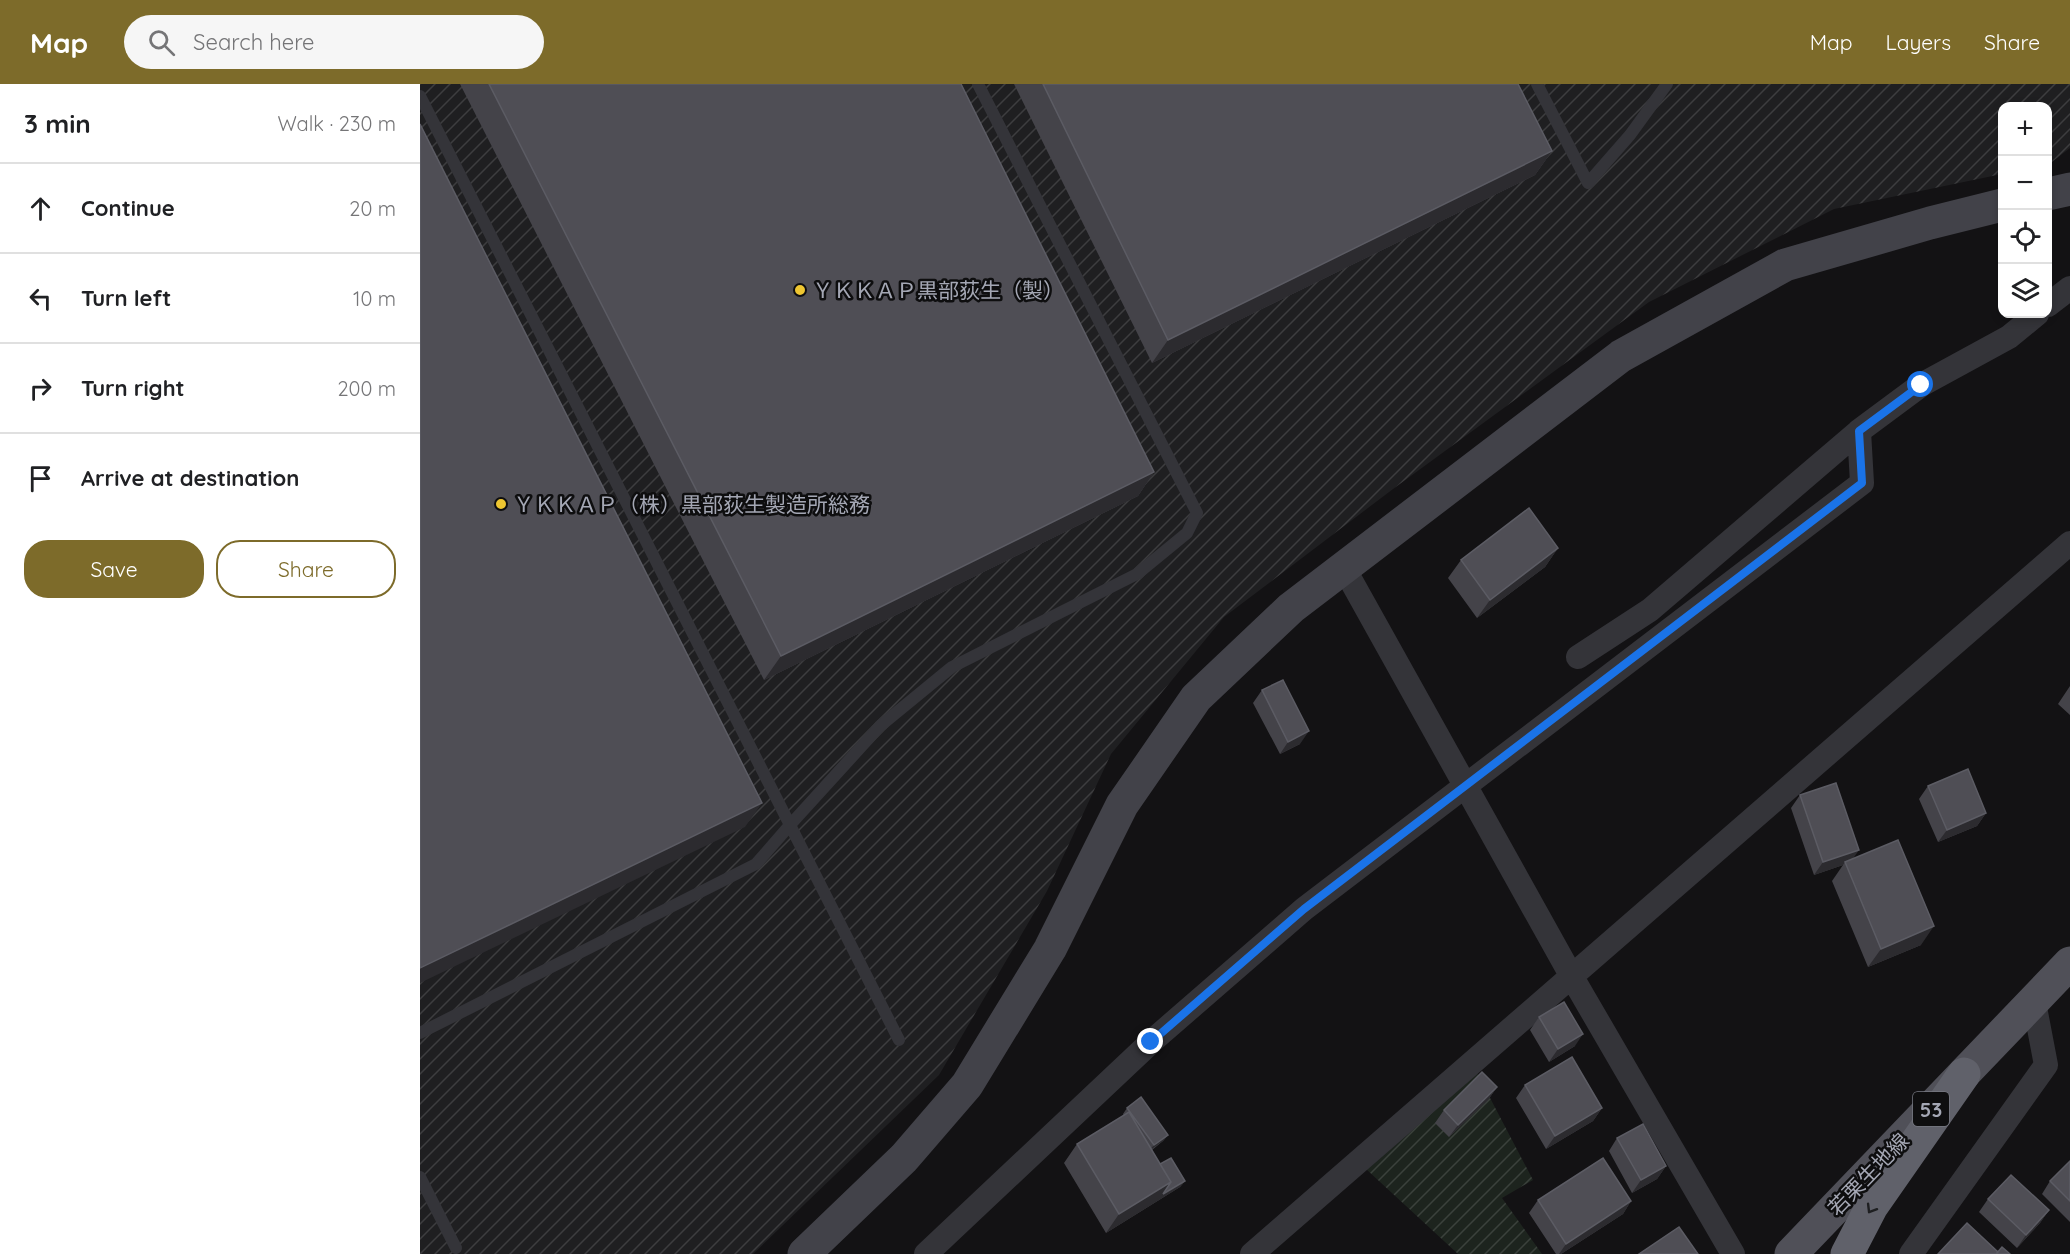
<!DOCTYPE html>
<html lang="en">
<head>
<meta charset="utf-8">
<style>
  :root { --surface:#fff; --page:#f6f6f6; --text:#202124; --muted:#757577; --line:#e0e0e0; --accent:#7d6b2a }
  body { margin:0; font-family:Quicksand,"Noto Sans JP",sans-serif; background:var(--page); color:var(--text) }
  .controls { position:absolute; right:18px; top:18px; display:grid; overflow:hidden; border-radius:12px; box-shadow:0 3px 9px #0003 }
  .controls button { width:54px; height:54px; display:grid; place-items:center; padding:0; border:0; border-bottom:2px solid var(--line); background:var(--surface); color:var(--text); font:30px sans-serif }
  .stop { position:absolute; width:18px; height:18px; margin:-14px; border:4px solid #1a73e8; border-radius:50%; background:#fff }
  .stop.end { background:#1a73e8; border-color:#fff; box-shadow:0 2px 6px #0008 }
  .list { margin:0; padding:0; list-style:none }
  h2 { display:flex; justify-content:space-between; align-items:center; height:78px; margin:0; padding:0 24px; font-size:26px }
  h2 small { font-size:20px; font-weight:400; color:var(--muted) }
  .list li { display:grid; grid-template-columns:39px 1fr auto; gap:18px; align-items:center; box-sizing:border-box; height:90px; padding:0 24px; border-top:2px solid var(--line) }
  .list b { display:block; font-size:22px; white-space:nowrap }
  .list em { font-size:20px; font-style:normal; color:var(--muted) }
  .actions { display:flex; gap:12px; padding:18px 24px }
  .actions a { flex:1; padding:14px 0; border:2px solid var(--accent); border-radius:24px; text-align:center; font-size:21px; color:var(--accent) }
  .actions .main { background:var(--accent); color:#fff }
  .icon { flex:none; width:33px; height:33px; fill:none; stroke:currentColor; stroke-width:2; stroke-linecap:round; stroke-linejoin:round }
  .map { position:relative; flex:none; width:1650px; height:1170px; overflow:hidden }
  header { display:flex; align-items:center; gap:36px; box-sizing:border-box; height:84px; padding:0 30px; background:var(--accent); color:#fff }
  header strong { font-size:28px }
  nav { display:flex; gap:33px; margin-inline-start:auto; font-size:21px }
  .search { width:420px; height:54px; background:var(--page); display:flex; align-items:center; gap:15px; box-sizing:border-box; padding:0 21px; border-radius:33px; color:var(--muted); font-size:22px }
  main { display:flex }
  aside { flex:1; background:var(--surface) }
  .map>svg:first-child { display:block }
  .industrial { fill:url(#industrial-furrows) }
  .garden { fill:url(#garden-furrows) }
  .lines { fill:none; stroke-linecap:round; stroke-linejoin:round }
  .lane { stroke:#343439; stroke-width:12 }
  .street { stroke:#343439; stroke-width:24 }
  .secondary { stroke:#424249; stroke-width:33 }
  .primary { stroke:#505058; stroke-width:33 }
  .highway { stroke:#60616a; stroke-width:33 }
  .wall { fill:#444349 }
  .shaded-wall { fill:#2c2b2f }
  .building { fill:#4f4e55; stroke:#5c5c64; stroke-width:1.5 }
  .oneway { stroke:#1e1f21 }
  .route { stroke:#1a73e8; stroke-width:8 }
  .poi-dot { fill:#eec631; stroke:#0e0e0f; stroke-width:2 }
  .labels { text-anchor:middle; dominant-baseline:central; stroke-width:5; stroke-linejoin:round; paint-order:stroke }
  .shield { fill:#0e0e0f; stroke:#777982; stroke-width:1.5 }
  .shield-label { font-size:20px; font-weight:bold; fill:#a4a7b4 }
  .poi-label { font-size:21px; fill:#a4a7b4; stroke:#0e0e0f; text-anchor:start }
  .street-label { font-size:21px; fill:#a4a7b4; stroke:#0e0e0f }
</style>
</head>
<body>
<header>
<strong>Map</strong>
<div class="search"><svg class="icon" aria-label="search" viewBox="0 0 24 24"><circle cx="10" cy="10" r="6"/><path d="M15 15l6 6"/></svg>Search here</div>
<nav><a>Map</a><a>Layers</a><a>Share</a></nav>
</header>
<main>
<aside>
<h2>3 min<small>Walk · 230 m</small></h2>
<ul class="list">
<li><svg class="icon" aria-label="ahead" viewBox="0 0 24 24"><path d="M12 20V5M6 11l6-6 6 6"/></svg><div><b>Continue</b></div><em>20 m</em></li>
<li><svg class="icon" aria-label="left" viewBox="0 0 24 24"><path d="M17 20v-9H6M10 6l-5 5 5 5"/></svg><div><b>Turn left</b></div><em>10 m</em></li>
<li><svg class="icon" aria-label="right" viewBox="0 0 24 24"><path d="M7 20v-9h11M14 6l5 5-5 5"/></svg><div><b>Turn right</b></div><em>200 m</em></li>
<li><svg class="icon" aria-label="arrive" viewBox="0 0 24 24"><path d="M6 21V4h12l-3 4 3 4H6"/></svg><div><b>Arrive at destination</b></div></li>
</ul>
<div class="actions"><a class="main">Save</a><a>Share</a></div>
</aside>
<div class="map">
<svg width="1650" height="1170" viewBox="0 0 1650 1170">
  <defs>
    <pattern id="industrial-furrows" width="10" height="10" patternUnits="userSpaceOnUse" patternTransform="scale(1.5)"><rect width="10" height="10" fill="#1f1f21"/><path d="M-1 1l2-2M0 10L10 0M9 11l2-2" fill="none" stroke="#3d3d3f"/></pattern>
    <pattern id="garden-furrows" width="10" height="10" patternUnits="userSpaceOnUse" patternTransform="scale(1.5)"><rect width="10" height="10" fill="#1d241e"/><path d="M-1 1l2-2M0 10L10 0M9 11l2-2" fill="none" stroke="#3b413c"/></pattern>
  </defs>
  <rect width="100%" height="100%" fill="#131214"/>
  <path class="industrial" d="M0,0H1650V64L1628,81V22H1582V90L1414,125L1229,218L973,405L804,533L691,670L627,807L519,991L333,1170H0Z"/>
  <path class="garden" d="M1057,989L1113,1096L1082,1114L1122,1170H1038L946,1085Z"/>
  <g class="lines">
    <path class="lane" d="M1117,0L1168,99L1210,51L1247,0
      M0,12L370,741L336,780L0,949
      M479,956L370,741L460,642L532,583L717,490L767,449L777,429L558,0
      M0,1093L36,1164"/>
    <path class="street" d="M1628,221L1650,204
      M1439,347L1501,301L1589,253L1617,230
      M924,484L1152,893L1313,1170
      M506,1170L731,958L884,825L1442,399L1439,347L1230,526L1158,573
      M832,1170L1650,459
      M1491,1170L1626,981L1614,918"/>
    <path class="secondary" d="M1628,110L1650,105
      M384,1170L484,1074L547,1001L630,865L702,721L776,614L871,524L1201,272L1365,181L1510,139L1582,121"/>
    <path class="primary" d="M1371,1170L1650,879"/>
    <path class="highway" d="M1427,1170L1452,1122L1544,990"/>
  </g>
  <path class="wall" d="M40,0H541L734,388L718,412L344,596Z
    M594,0H1098L1132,67L1115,91L732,279Z
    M1138,464L1125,483L1057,534L1028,494L1041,476Z
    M1650,602V631L1638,620Z
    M842,606L880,660L860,670L833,619Z
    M1508,702L1566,729L1557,742L1518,758L1499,715Z
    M1380,711L1433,775L1501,861L1448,883L1412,797L1423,781L1394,791L1371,724Z
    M1119,933L1155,962L1129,978L1110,946Z
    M1105,1001L1182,1024L1173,1037L1126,1065L1096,1014Z
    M1077,1003L1068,1016L1029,1053L1015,1039L1024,1026Z
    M707,1024L748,1051L743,1057L732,1066L740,1080L765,1097L760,1103L686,1149L644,1079L657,1060L704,1032L703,1030Z
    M1197,1054L1246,1082L1237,1095L1212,1109L1189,1067Z
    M1650,1077V1138L1622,1110L1630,1097Z
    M1568,1115L1629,1126L1620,1139L1597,1164L1559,1128Z
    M1118,1116L1211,1117L1203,1130L1141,1170H1136L1109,1129Z"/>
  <path class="shaded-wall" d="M1132,67L1115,91L732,279L748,256Z
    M734,388L718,412L344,596L361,572Z
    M1138,464L1125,483L1057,534L1070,516Z
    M889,647L880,660L860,670L868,658Z
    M342,719L325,743L0,899V884Z
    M1566,729L1557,742L1518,758L1527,746Z
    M1439,766L1430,779L1425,778L1423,781L1394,791L1403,778Z
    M1514,842L1501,861L1448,883L1461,865Z
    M1163,950L1155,962L1129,978L1138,965Z
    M1077,1003L1068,1016L1029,1053L1038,1041Z
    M1182,1024L1173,1037L1126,1065L1135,1052Z
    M748,1051L743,1057L729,1067L734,1061Z
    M1246,1082L1237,1095L1212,1109L1221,1096Z
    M765,1097L760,1103L686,1149L699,1130L751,1098Z
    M1211,1117L1203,1130L1141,1170H1139L1146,1160Z
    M1629,1126L1620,1139L1597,1164L1606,1151Z"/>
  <path class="building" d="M69,0H541L734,388L361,572Z
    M623,0H1098L1132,67L748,256Z
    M0,40L342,719L0,884Z
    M1109,424L1138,464L1070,516L1041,476Z
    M863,596L889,647L868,658L842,606Z
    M1548,685L1566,729L1527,746L1508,702Z
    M1416,699L1439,766L1403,778L1380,711Z
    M1478,756L1514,842L1461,865L1425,778Z
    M1144,918L1163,950L1138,965L1119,933Z
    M1152,973L1182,1024L1135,1052L1105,1001Z
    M1062,988L1077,1003L1038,1041L1024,1026Z
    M721,1013L748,1051L734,1061L707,1024Z
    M709,1028L751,1098L699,1130L657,1060Z
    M1223,1040L1246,1082L1221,1096L1197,1054Z
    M751,1074L765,1097L743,1110L751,1098L740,1080Z
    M1183,1074L1211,1117L1146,1160L1118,1116Z
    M1650,1077V1117L1630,1097Z
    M1591,1091L1629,1126L1606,1151L1568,1115Z
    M1547,1139L1578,1168L1576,1170H1518Z
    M1259,1143L1278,1170H1219Z
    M1582,1163L1590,1170H1576Z"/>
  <defs><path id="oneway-chevron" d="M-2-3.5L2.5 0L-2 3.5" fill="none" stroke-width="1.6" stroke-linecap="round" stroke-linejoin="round" transform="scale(1.5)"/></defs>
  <use class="oneway" href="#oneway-chevron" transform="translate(1451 1125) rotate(121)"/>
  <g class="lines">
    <path class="route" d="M731,958L884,825L1442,399L1439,347L1501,301"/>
  </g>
  <g class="poi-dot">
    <circle cx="380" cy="206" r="6"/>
    <circle cx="81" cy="420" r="6"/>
  </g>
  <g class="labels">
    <rect class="shield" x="1493" y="1008" width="36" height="34" rx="4.5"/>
    <g class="shield-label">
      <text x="1511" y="1025">53</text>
    </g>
    <g class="poi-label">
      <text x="392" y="206">ＹＫＫＡＰ黒部荻生（製）</text>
      <text x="93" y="420">ＹＫＫＡＰ（株）黒部荻生製造所総務</text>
    </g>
    <g class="street-label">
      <text transform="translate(1448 1090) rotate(-46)">若栗生地線</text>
    </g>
  </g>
</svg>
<div class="controls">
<button>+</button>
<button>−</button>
<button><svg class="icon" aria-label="locate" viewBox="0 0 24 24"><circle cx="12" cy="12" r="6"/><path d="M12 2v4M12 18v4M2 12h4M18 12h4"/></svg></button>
<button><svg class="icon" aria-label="layers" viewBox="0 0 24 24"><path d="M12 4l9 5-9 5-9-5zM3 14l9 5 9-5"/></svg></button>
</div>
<div class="stop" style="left:1501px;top:301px"></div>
<div class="stop end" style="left:731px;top:958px"></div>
</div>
</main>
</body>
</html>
